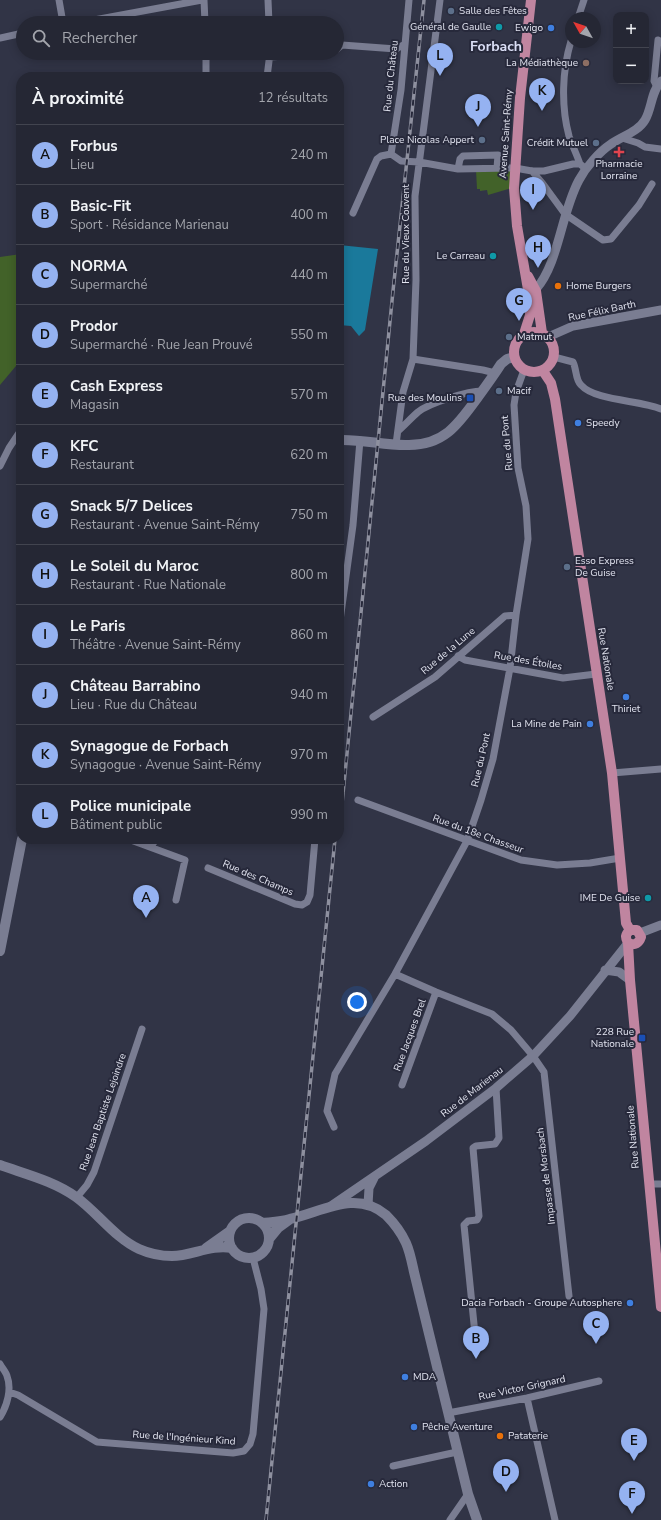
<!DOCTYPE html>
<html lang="fr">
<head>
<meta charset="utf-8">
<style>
  :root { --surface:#252734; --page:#2d2f3c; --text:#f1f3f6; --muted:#a3a5ac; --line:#42444f; --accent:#95b2f1 }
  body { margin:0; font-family:"Nunito Sans",sans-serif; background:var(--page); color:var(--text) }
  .controls { position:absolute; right:12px; top:12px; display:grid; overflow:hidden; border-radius:8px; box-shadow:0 2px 10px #0003 }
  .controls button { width:36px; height:36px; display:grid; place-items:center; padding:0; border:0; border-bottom:1px solid var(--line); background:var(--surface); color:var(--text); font:20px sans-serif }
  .compass { position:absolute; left:565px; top:12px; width:36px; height:36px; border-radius:50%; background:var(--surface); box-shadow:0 2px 10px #0003; rotate:310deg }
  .you { position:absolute; left:357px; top:1002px; width:14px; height:14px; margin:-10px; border:3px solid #fff; border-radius:50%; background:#1a73e8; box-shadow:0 0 0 6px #1a73e833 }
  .badge { display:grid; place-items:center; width:26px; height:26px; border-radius:50%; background:var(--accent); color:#111; font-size:13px; font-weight:700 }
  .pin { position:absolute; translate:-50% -33px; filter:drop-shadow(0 1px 2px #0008) }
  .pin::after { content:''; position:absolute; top:21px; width:14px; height:12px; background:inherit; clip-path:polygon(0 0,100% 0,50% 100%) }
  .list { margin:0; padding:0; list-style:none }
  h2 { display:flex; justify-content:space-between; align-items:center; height:52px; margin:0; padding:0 16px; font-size:17px }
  h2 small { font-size:13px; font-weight:400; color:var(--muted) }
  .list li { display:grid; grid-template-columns:26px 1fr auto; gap:12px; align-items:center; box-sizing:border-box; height:60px; padding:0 16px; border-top:1px solid var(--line) }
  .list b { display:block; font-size:15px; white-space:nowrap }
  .list p { margin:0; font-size:13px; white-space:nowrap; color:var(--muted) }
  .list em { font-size:13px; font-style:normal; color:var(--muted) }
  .icon { flex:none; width:22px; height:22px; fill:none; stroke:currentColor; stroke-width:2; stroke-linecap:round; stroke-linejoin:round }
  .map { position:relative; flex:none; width:661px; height:1520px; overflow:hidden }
  .search { position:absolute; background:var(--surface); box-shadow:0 2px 10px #0003; left:16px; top:16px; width:328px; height:44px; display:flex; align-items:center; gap:10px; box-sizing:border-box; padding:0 14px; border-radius:22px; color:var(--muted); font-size:15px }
  .panel { position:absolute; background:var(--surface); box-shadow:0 2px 10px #0003; left:16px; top:72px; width:328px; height:772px; border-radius:16px }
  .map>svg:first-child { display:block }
  .green { fill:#426229 }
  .water { fill:#1a799b }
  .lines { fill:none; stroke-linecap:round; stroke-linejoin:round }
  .minor { stroke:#7a7d92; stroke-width:7 }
  .tertiary { stroke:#7a7d92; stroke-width:9 }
  .secondary { stroke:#7a7d92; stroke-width:10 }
  .primary { stroke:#c085a0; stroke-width:10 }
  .rail-casing { stroke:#8e909f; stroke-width:3.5 }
  .rail { stroke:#27293b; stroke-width:2; stroke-dasharray:6; stroke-linecap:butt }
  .service-dot { fill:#5c6f8a; stroke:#27293b; stroke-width:1.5 }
  .culture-dot { fill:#0f9aa8; stroke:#27293b; stroke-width:1.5 }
  .shop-dot { fill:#3f7fe0; stroke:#27293b; stroke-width:1.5 }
  .education-dot { fill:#8d6e63; stroke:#27293b; stroke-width:1.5 }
  .health-dot { fill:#e0444e; stroke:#27293b; stroke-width:1.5 }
  .food-dot { fill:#e8710a; stroke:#27293b; stroke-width:1.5 }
  .transit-dot { fill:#1a4fb4; stroke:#27293b; stroke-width:1.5 }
  .labels { text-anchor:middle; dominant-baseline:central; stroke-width:4; stroke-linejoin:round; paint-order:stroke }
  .poi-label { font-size:10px; fill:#e2e4f0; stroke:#27293b; text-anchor:end }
  .street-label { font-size:10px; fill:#e2e4f0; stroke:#27293b }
  .district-label { font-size:14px; font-weight:bold; fill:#dadef5; stroke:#27293b }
</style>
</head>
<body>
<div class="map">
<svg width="661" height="1520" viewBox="0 0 661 1520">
  <rect width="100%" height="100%" fill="#313446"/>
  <path class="green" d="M512,169V188L488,195L487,190L480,191V189H477L476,170Z
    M21,254V360L0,385V257Z"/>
  <path class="water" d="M339,245L378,249L365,330L359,336L351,326L339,325Z"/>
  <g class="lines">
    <path class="minor" d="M59,0L63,23
      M204,0L205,23
      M268,0L269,23
      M409,0L401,90L391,154L401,161L419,162L458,169L515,168L532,171H544L573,164H580L586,169
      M578,18L584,0
      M78,23L202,0
      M0,38L23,33
      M571,41C562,71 561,106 569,136C572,145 577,155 580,164
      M337,49L342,45L396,49L405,44
      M206,53V77
      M270,57L331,53
      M267,77L270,53
      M657,87L654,81L658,40
      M622,138L638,143L645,147L661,149
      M458,169L460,159L463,156L498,155L497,168
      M532,171L543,184L565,214L603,240L611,239L639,205L652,184
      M353,213L377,159L381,156L391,154
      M554,357L573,362C577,370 575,379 581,385C595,401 640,400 661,409
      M413,359L483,370L495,373
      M398,431C405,425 411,418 418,412C429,403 468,391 482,391
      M396,444L403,392L413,359L416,280L415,196L440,0
      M0,466L9,448L21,430
      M339,628L353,525L360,440
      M458,656L465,660L563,678L596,674
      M373,717L435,677L505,616L516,615
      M612,773L661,769
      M358,800L521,860L557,865L590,863L620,858
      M128,839L185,860L176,900
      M151,847L156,839
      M208,868L295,904L302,905L307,902L310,895L315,839
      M395,974L436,992L492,1014L511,1030L533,1056L544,1072L569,1296
      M402,1085L436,992
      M334,1127L327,1111L335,1074L395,974L467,841L481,800L493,759L510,668L516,615L528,539L526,506L518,468L514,405L516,392L524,370
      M649,1184H661
      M77,1197L87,1185L94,1172L142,1029
      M475,1334L464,1225L468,1221L477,1220L479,1216L473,1148L476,1146L495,1144L499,1138L496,1088
      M0,1364C2,1368 6,1372 7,1376C12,1389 7,1406 0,1417
      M9,1392L18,1395L97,1442L233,1453L244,1451L250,1444L253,1434L264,1309L261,1289L253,1258
      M527,1398L555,1520
      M448,1413L527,1398L599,1381
      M393,1466L457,1452
      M450,1520L468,1494"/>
    <path class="tertiary" d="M536,289C559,263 561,213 579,180C586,167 599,152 611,144C622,136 638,132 645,120C652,108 651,92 661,81
      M548,337L573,326L661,310
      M640,933L661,925
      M605,970L619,972L630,980
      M368,1205L369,1188L374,1178
      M331,1206L426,1141L496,1088L533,1056L570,1016L628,943"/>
    <path class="secondary" d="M339,440C363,439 386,446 409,445C445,445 459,423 478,397C486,386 494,375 501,364L507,359L514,357
      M0,951L22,839
      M0,1165C25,1174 54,1181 76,1197C97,1212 115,1238 139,1249C148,1253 162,1256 172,1256C192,1256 211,1244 232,1248
      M229 1238a20 20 0 1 1 40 0a20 20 0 1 1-40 0Z
      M262,1223C272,1222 281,1222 290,1219C322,1212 356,1189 386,1215C394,1223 401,1232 406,1243C410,1252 412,1263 414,1272L468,1494L477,1520
      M269,1239L278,1228L289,1220
      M206,1248L230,1231"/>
    <path class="primary" d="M528,276L536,291L542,333
      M514 352a20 20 0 1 1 40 0a20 20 0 1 1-40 0Z
      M524,334L530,315V301L517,226L514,188L520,98L531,0
      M543,371L551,383L555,399L612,773L626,923L630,930
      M630,930C625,935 625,937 628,943L630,980L661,1307
      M628,943C635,946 639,943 641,937L637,930H630"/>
    <defs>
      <path id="rail" d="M339,834L393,291L424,0
        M266,1520L335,839"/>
    </defs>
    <use href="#rail" class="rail-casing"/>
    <use href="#rail" class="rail"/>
  </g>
  <g class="service-dot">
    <circle cx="451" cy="11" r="4"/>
    <circle cx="482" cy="140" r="4"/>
    <circle cx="596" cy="143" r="4"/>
    <circle cx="509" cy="337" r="4"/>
    <circle cx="499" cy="391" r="4"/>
    <circle cx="567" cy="567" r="4"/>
  </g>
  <g class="culture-dot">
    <circle cx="499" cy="27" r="4"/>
    <circle cx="493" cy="256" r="4"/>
    <circle cx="648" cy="898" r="4"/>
  </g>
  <g class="shop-dot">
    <circle cx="551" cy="28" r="4"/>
    <circle cx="578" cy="423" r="4"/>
    <circle cx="626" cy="697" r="4"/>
    <circle cx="590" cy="724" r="4"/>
    <circle cx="630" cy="1303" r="4"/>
    <circle cx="405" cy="1377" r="4"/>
    <circle cx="414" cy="1427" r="4"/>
    <circle cx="371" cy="1484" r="4"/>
  </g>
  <circle class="education-dot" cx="586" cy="63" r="4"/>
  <path class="health-dot" d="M617 146h4v4h4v4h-4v4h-4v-4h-4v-4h4z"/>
  <g class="food-dot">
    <circle cx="558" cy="286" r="4"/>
    <circle cx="500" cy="1436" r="4"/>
  </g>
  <g class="transit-dot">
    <rect x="466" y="394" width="8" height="8" rx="2"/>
    <rect x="638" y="1034" width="8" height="8" rx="2"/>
  </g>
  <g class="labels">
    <g class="poi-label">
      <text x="459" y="11" text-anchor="start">Salle des Fêtes</text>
      <text x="491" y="27">Général de Gaulle</text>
      <text x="543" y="28">Ewigo</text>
      <text x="578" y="63">La Médiathèque</text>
      <text x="474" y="140">Place Nicolas Appert</text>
      <text x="588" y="143">Crédit Mutuel</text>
      <text x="619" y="164" text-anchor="middle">Pharmacie<tspan x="619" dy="12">Lorraine</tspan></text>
      <text x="485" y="256">Le Carreau</text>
      <text x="566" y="286" text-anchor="start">Home Burgers</text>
      <text x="517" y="337" text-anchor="start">Matmut</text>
      <text x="507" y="391" text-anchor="start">Macif</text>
      <text x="462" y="398">Rue des Moulins</text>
      <text x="586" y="423" text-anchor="start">Speedy</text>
      <text x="575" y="561" text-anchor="start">Esso Express<tspan x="575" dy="12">De Guise</tspan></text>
      <text x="626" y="709" text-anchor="middle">Thiriet</text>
      <text x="582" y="724">La Mine de Pain</text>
      <text x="640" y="898">IME De Guise</text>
      <text x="634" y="1032">228 Rue<tspan x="634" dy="12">Nationale</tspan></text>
      <text x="622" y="1303">Dacia Forbach - Groupe Autosphere</text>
      <text x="413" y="1377" text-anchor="start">MDA</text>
      <text x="422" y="1427" text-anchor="start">Pêche Aventure</text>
      <text x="508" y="1436" text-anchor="start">Pataterie</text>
      <text x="379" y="1484" text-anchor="start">Action</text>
    </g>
    <g class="street-label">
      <text transform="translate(391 76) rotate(-84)">Rue du Château</text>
      <text transform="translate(506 134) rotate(-86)">Avenue Saint-Rémy</text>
      <text transform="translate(406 234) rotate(-90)">Rue du Vieux Couvent</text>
      <text transform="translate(602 311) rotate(-12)">Rue Félix Barth</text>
      <text transform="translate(507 443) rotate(-95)">Rue du Pont</text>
      <text transform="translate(448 651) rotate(-40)">Rue de la Lune</text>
      <text transform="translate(606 659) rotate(81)">Rue Nationale</text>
      <text transform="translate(528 661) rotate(10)">Rue des Étoiles</text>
      <text transform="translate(481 760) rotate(-77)">Rue du Pont</text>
      <text transform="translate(478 834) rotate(20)">Rue du 18e Chasseur</text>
      <text transform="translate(258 878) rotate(23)">Rue des Champs</text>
      <text transform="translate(410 1035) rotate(-70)">Rue Jacques Brel</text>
      <text transform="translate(472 1092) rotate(-38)">Rue de Marienau</text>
      <text transform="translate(103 1112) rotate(-71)">Rue Jean Baptiste Lejoindre</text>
      <text transform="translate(633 1137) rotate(-95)">Rue Nationale</text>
      <text transform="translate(546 1176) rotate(-97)">Impasse de Morsbach</text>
      <text transform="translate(522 1388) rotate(-12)">Rue Victor Grignard</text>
      <text transform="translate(184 1438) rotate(4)">Rue de l'Ingénieur Kind</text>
    </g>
    <g class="district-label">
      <text x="496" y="46">Forbach</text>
    </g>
  </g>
</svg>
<div class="controls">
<button>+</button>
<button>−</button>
</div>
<svg class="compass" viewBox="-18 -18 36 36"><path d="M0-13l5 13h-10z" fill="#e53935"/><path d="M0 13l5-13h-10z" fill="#a3a5ac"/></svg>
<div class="you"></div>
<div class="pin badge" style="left:146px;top:918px">A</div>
<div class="pin badge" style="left:476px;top:1359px">B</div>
<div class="pin badge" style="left:596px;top:1344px">C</div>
<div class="pin badge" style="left:506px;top:1492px">D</div>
<div class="pin badge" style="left:634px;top:1461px">E</div>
<div class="pin badge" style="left:632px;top:1514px">F</div>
<div class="pin badge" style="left:519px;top:321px">G</div>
<div class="pin badge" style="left:538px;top:268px">H</div>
<div class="pin badge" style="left:533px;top:210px">I</div>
<div class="pin badge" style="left:478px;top:127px">J</div>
<div class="pin badge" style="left:542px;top:111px">K</div>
<div class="pin badge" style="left:440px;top:76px">L</div>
<div class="search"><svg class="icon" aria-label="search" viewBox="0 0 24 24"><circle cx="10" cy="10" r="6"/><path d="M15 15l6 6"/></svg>Rechercher</div>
<section class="panel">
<h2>À proximité<small>12 résultats</small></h2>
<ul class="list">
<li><span class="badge">A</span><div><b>Forbus</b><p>Lieu</p></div><em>240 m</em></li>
<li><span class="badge">B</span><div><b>Basic-Fit</b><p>Sport · Résidance Marienau</p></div><em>400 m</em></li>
<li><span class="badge">C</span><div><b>NORMA</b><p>Supermarché</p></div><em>440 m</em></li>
<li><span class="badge">D</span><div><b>Prodor</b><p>Supermarché · Rue Jean Prouvé</p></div><em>550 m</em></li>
<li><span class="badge">E</span><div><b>Cash Express</b><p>Magasin</p></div><em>570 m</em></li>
<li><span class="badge">F</span><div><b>KFC</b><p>Restaurant</p></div><em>620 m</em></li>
<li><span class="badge">G</span><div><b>Snack 5/7 Delices</b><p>Restaurant · Avenue Saint-Rémy</p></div><em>750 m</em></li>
<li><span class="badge">H</span><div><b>Le Soleil du Maroc</b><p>Restaurant · Rue Nationale</p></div><em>800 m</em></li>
<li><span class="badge">I</span><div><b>Le Paris</b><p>Théâtre · Avenue Saint-Rémy</p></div><em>860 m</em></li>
<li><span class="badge">J</span><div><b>Château Barrabino</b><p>Lieu · Rue du Château</p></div><em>940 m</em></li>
<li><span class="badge">K</span><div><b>Synagogue de Forbach</b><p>Synagogue · Avenue Saint-Rémy</p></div><em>970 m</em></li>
<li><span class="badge">L</span><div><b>Police municipale</b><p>Bâtiment public</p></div><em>990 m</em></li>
</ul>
</section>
</div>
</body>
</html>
